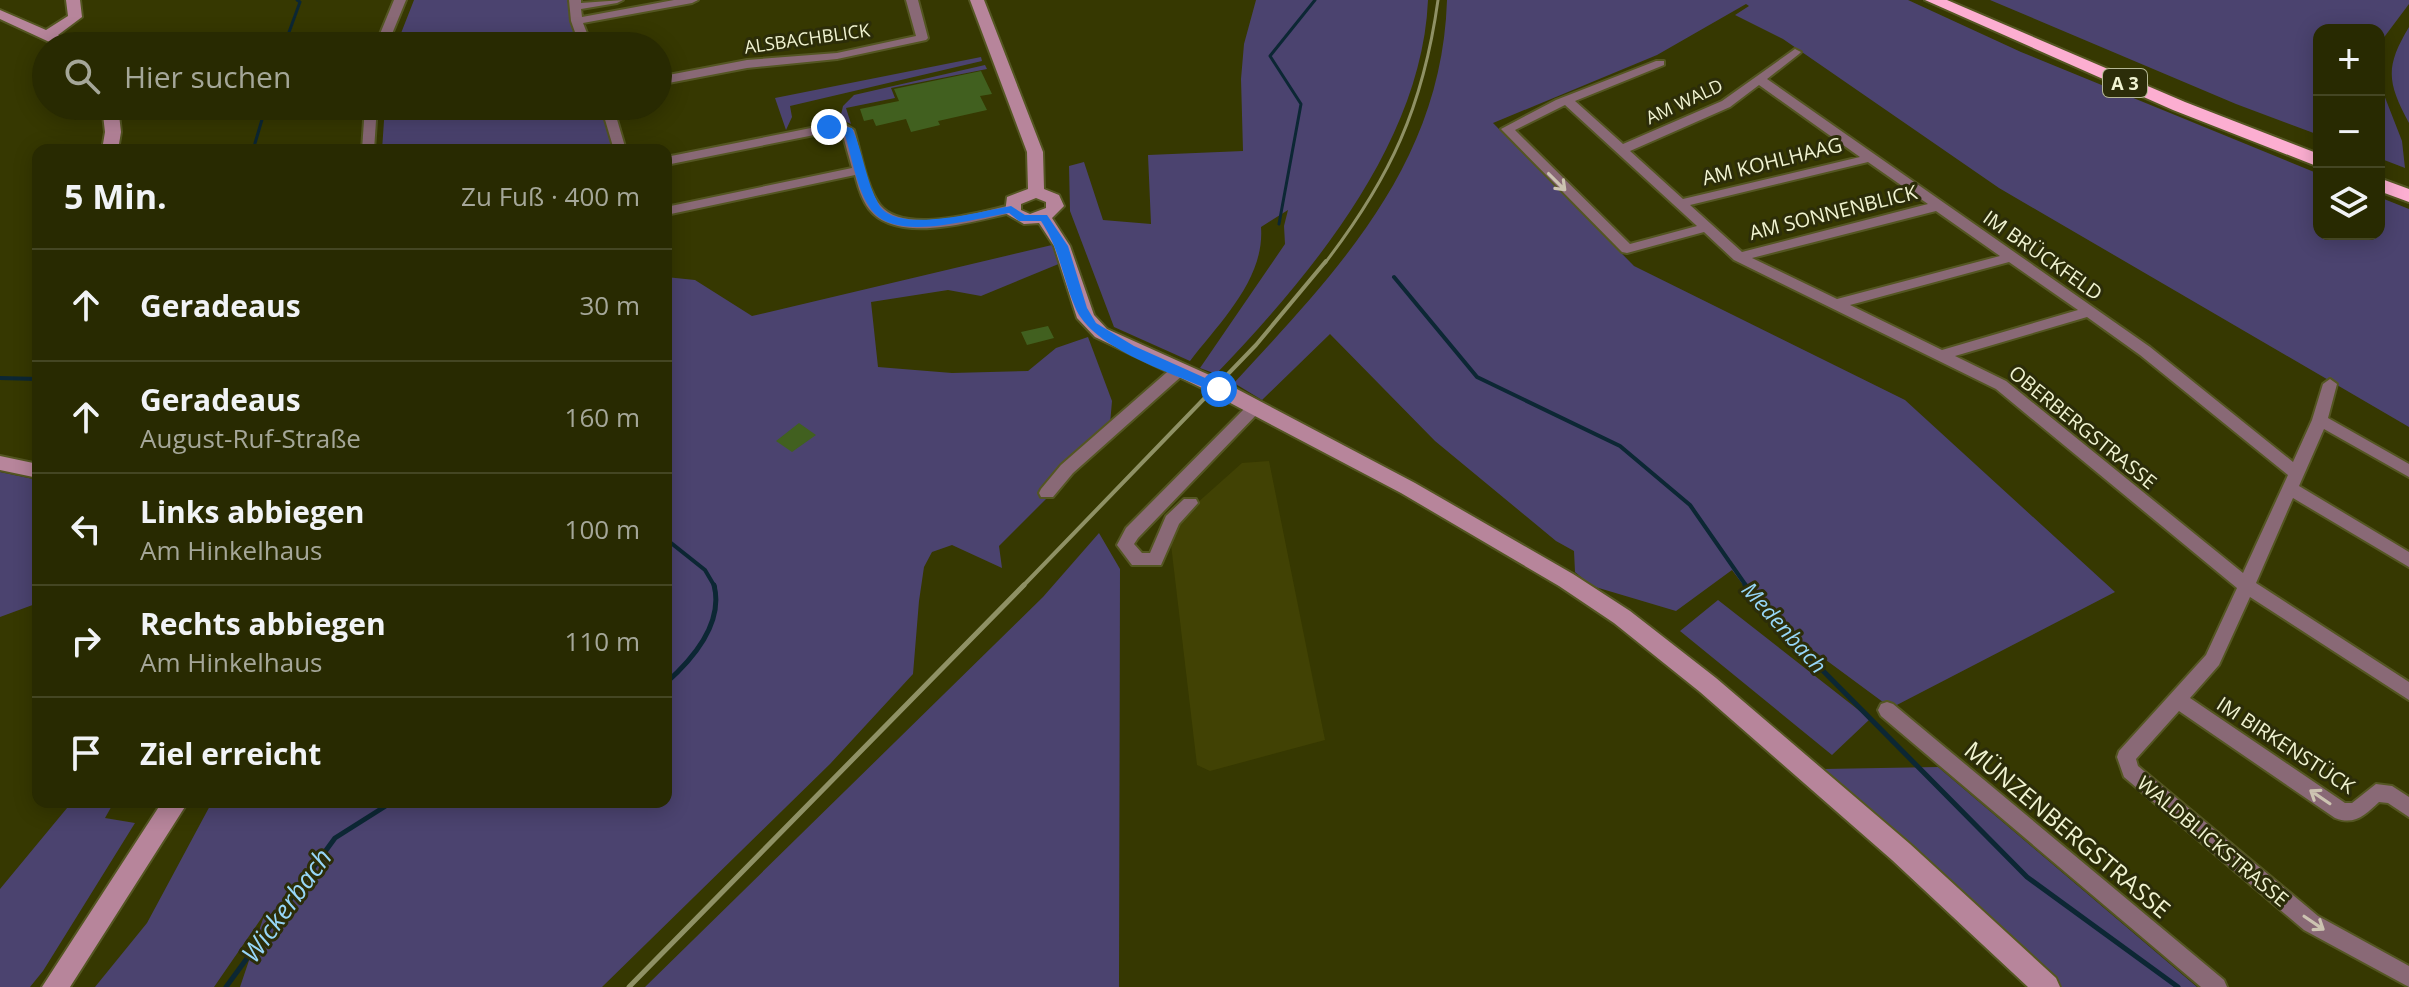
<!DOCTYPE html>
<html lang="de">
<head>
<meta charset="utf-8">
<style>
  :root { --surface:#282a01; --page:#343610; --text:#f1f3f6; --muted:#a5a799; --line:#444623 }
  body { margin:0; font-family:"Open Sans",sans-serif; background:var(--page); color:var(--text) }
  .controls { position:absolute; right:24px; top:24px; display:grid; overflow:hidden; border-radius:16px; box-shadow:0 4px 20px #0003 }
  .controls button { width:72px; height:72px; display:grid; place-items:center; padding:0; border:0; border-bottom:2px solid var(--line); background:var(--surface); color:var(--text); font:40px sans-serif }
  .stop { position:absolute; width:24px; height:24px; margin:-18px; border:6px solid #1a73e8; border-radius:50%; background:#fff }
  .stop.end { background:#1a73e8; border-color:#fff; box-shadow:0 2px 8px #0008 }
  .list { margin:0; padding:0; list-style:none }
  h2 { display:flex; justify-content:space-between; align-items:center; height:104px; margin:0; padding:0 32px; font-size:34px }
  h2 small { font-size:26px; font-weight:400; color:var(--muted) }
  .list li { display:grid; grid-template-columns:52px 1fr auto; gap:24px; align-items:center; box-sizing:border-box; height:112px; padding:0 32px; border-top:2px solid var(--line) }
  .list b { display:block; font-size:30px; white-space:nowrap }
  .list p { margin:0; font-size:26px; white-space:nowrap; color:var(--muted) }
  .list em { font-size:26px; font-style:normal; color:var(--muted) }
  .icon { flex:none; width:44px; height:44px; fill:none; stroke:currentColor; stroke-width:2; stroke-linecap:round; stroke-linejoin:round }
  .map { position:relative; flex:none; width:2409px; height:987px; overflow:hidden }
  .search { position:absolute; background:var(--surface); box-shadow:0 4px 20px #0003; left:32px; top:32px; width:640px; height:88px; display:flex; align-items:center; gap:20px; box-sizing:border-box; padding:0 28px; border-radius:44px; color:var(--muted); font-size:30px }
  .panel { position:absolute; background:var(--surface); box-shadow:0 4px 20px #0003; left:32px; top:144px; width:640px; height:664px; border-radius:16px }
  .map>svg:first-child { display:block }
  .built { fill:#414204 }
  .green { fill:#4b436f }
  .lines { fill:none; stroke-linecap:round; stroke-linejoin:round }
  .stream-far2 { stroke:#0c2734; stroke-width:3 }
  .stream-far1 { stroke:#0c2734; stroke-width:4 }
  .stream { stroke:#0c2734; stroke-width:5 }
  .building { fill:#41601f }
  .street-casing { stroke:#545622; stroke-width:4 }
  .secondary-casing { stroke:#545622; stroke-width:4 }
  .highway-casing { stroke:#545622; stroke-width:4 }
  .street { fill:#896976; fill-rule:evenodd }
  .secondary { fill:#b7859b; fill-rule:evenodd }
  .highway { fill:#fcaed1; fill-rule:evenodd }
  .rail-far2 { stroke:#8f9165; stroke-width:3 }
  .rail-far1 { stroke:#8f9165; stroke-width:4 }
  .rail { stroke:#8f9165; stroke-width:5 }
  .oneway { stroke:#ccc3b1 }
  .route { fill:#1a73e8 }
  .labels { text-anchor:middle; dominant-baseline:central; stroke-width:6; stroke-linejoin:round; paint-order:stroke }
  .far-street-label { font-size:18px; fill:#f0f3d1; stroke:#2c2d09 }
  .shield { fill:#2c2d09; stroke:#b5b895; stroke-width:2 }
  .shield-label { font-size:18px; font-weight:bold; fill:#f0f3d1 }
  .street-label { font-size:20px; fill:#f0f3d1; stroke:#2c2d09 }
  .water-label { font-size:22px; font-style:italic; fill:#97d6f7; stroke:#2c2d09 }
  .near-street-label { font-size:24px; fill:#f0f3d1; stroke:#2c2d09 }
  .near-water-label { font-size:26px; font-style:italic; fill:#97d6f7; stroke:#2c2d09 }
</style>
</head>
<body>
<div class="map">
<svg width="2409" height="987" viewBox="0 0 2409 987">
  <rect width="100%" height="100%" fill="#363801"/>
  <path class="built" d="M1269,461L1325,740L1210,771L1197,765L1170,536L1177,521L1242,463Z"/>
  <path class="green" d="M414,0H567L583,46H396Z
    M1256,0H1428C1422,143 1310,276 1216,374L1200,368L1285,244L1284,226L1288,210L1261,227C1265,279 1220,322 1190,361L1114,327L1070,211L1069,166L1084,162L1103,220L1151,224L1148,155L1243,151L1241,79L1244,44Z
    M1447,0H1908L2021,52L2319,174V234H2379V197L2409,209V427L1999,188L1783,39L1735,15L1749,6L1746,4L1657,55L1493,123L1634,266L1905,400L2115,592L1891,708L1807,646L1788,645L1732,570L1676,611L1592,586L1575,572L1574,551L1556,541L1435,441L1330,334L1262,400L1234,383C1338,270 1442,164 1447,0Z
    M1990,0H2409V4L2379,44V30H2319V135L2236,104Z
    M2409,27V123C2387,82 2385,67 2409,27Z
    M981,57L982,61L790,106L792,117L786,130L775,98Z
    M985,65L987,69L891,88L895,98L846,108L851,124L840,119L843,106L854,95Z
    M2379,82L2402,141L2405,168L2379,158Z
    M385,106H604L619,150H382Z
    M1052,245L1061,263L981,296L948,290L871,302L878,367L952,373L1028,371L1056,348L1088,337L1112,401L1109,436L999,546L1002,568L952,545L932,552L924,567L919,601L913,674L830,764L602,987H240L265,913L214,987H95L147,923L212,802H666V277L695,280L752,316Z
    M0,472L38,480V603L0,617Z
    M1099,533L1120,569L1119,987H645L1043,597Z
    M1718,600L1870,719L1832,755L1680,631Z
    M1938,767L2197,987H2061L1823,769Z
    M72,802H114L105,818L135,823L43,971L30,987H0V889Z"/>
  <g class="lines">
    <path class="stream-far2" d="M284,46L300,2L297,0
      M253,150L266,106
      M1279,224L1301,104L1270,56L1315,0"/>
    <path class="stream-far1" d="M1394,277L1477,377L1620,446L1690,505L1747,587
      M0,378L38,379
      M666,539L705,570L715,587"/>
    <path class="stream" d="M1745,585L1760,607L2027,877L2178,987
      M666,683C693,659 724,624 714,585
      M226,987L335,838L392,802"/>
  </g>
  <path class="building" d="M981,71L992,94L980,96L987,110L938,121L940,125L911,132L906,119L876,126L873,119L864,121L860,109L899,101L894,89Z
    M1048,326L1054,338L1027,345L1021,332Z
    M799,423L816,435L792,452L776,441Z"/>
  <g class="lines">
    <defs>
      <path id="street" d="M394,0H406L387,46H375Z
        M569,0H581V3L623,0L617,3L581,9L582,17L674,0H698L692,3L583,23L592,46H580L571,21Z
        M906,0H918L928,38L926,40L837,59L747,68L658,85V77L747,60L837,53L916,36Z
        M1795,49L1801,52L1799,54L1767,79L2150,347L2293,462L2312,420L2323,384L2330,379L2337,384L2328,418L2409,464V477L2324,429L2299,486L2409,552V567L2293,498L2256,583L2409,682V700L2250,597L2219,665L2190,698L2345,803H2352L2376,784L2392,786L2409,797V817L2388,803L2379,802C2366,814 2355,826 2335,818L2179,711L2136,759L2138,766L2318,916L2409,966V987L2304,930L2124,777L2117,757L2119,751L2206,655L2237,588L1996,389L1734,260L1704,232L1627,253L1622,252L1501,129L1556,100L1656,61H1664V65L1575,101L1623,144L1722,101ZM1759,85L1860,157L1683,199L1630,151L1730,107ZM1565,105L1697,226L1630,244L1515,130ZM1868,162L1928,204L1742,252L1690,205ZM1936,211L2000,256L1837,299L1752,258ZM2009,262L2078,310L1942,350L1850,305ZM2087,317L2140,355L2288,475L2243,573L2006,381L1955,356Z
        M365,106H377L374,150H362Z
        M601,106H613L626,150H614Z
        M841,122L854,130C861,152 866,187 880,205C904,235 979,212 1011,205L1018,209L1011,213C974,221 897,245 869,209C862,200 858,187 855,175L666,215V207L852,168L842,132L839,130L666,165V157Z
        M1179,365L1186,370L1184,374L1073,473L1053,497H1041L1039,493L1041,489L1061,465L1174,366Z
        M1255,402L1260,403L1263,407L1260,411L1138,538L1134,544L1142,553H1150L1166,516L1184,499H1196L1198,503L1179,524L1161,565H1132L1117,545L1126,528L1250,403Z
        M1887,702L1893,704L2224,980L2227,987H2201L1881,716L1878,710L1881,704Z"/>
      <path id="secondary" d="M66,0H80L82,17L58,35L77,46H58L0,19V10L46,30L68,16Z
        M970,0H984L1043,152L1044,189L1059,195L1064,206L1052,218L1070,246L1094,315L1107,329L1216,378L1415,483L1573,574L1630,611L1716,678L1910,844L2056,978L2060,987H2028L1892,860L1700,692L1614,623L1559,586L1401,493L1202,388L1095,337L1077,318L1054,246L1039,223L1024,224L1005,213L1007,197L1028,189L1027,152ZM1036,198L1046,202V208L1030,214L1021,210V204Z
        M102,106H118L121,132L118,150H102L105,132Z
        M0,456L38,464V478L0,470Z
        M162,802H188L70,987H42Z"/>
      <path id="highway" d="M1925,0H1947L2185,102L2319,154V167L2173,110Z
        M2379,178L2409,189V202L2379,191Z"/>
    </defs>
    <use href="#street" class="street-casing"/>
    <use href="#secondary" class="secondary-casing"/>
    <use href="#highway" class="highway-casing"/>
    <use href="#street" class="street"/>
    <use href="#secondary" class="secondary"/>
    <use href="#highway" class="highway"/>
    <path class="rail-far2" d="M1325,263C1391,177 1423,107 1438,0"/>
    <path class="rail-far1" d="M1022,587L1256,345L1326,261"/>
    <path class="rail" d="M629,987L1024,585"/>
  </g>
  <defs><path id="oneway-shaft" d="M-6 0H5M1.5-3L5.5 0L1.5 3" fill="none" stroke-width="1.6" stroke-linecap="round" stroke-linejoin="round" transform="scale(2)"/></defs>
  <g class="oneway">
    <use href="#oneway-shaft" transform="translate(1557 182) rotate(45)"/>
    <use href="#oneway-shaft" transform="translate(2320 797) rotate(-146)"/>
    <use href="#oneway-shaft" transform="translate(2314 923) rotate(34)"/>
  </g>
  <path class="route" d="M829,124L852,128C863,152 866,182 879,205C897,235 982,211 1011,206L1025,215H1047L1068,246L1087,308L1096,323L1134,346L1223,386V392H1215C1175,374 1092,349 1075,307C1062,276 1060,250 1041,221H1019L1009,213C976,218 901,241 875,214C857,196 852,156 844,132L825,129Z"/>
  <g class="labels">
    <g class="far-street-label">
      <text transform="translate(807 38) rotate(-8)">ALSBACHBLICK</text>
      <text transform="translate(1684 101) rotate(-25)">AM WALD</text>
    </g>
    <rect class="shield" x="2103" y="69" width="44" height="28" rx="6"/>
    <g class="shield-label">
      <text x="2125" y="83">A 3</text>
    </g>
    <g class="street-label">
      <text transform="translate(1772 161) rotate(-14)">AM KOHLHAAG</text>
      <text transform="translate(1833 212) rotate(-14)">AM SONNENBLICK</text>
      <text transform="translate(2043 255) rotate(35)">IM BRÜCKFELD</text>
      <text transform="translate(2083 427) rotate(39)">OBERBERGSTRASSE</text>
      <text transform="translate(2286 745) rotate(33)">IM BIRKENSTÜCK</text>
      <text transform="translate(2213 841) rotate(40)">WALDBLICKSTRASSE</text>
    </g>
    <g class="water-label">
      <text transform="translate(1785 627) rotate(48)">Medenbach</text>
    </g>
    <g class="near-street-label">
      <text transform="translate(2068 829) rotate(40)">MÜNZENBERGSTRASSE</text>
    </g>
    <g class="near-water-label">
      <text transform="translate(286 905) rotate(-54)">Wickerbach</text>
    </g>
  </g>
</svg>
<div class="controls">
<button>+</button>
<button>−</button>
<button><svg class="icon" aria-label="layers" viewBox="0 0 24 24"><path d="M12 4l9 5-9 5-9-5zM3 14l9 5 9-5"/></svg></button>
</div>
<div class="stop" style="left:1219px;top:389px"></div>
<div class="stop end" style="left:829px;top:127px"></div>
<div class="search"><svg class="icon" aria-label="search" viewBox="0 0 24 24"><circle cx="10" cy="10" r="6"/><path d="M15 15l6 6"/></svg>Hier suchen</div>
<section class="panel">
<h2>5 Min.<small>Zu Fuß · 400 m</small></h2>
<ul class="list">
<li><svg class="icon" aria-label="ahead" viewBox="0 0 24 24"><path d="M12 20V5M6 11l6-6 6 6"/></svg><div><b>Geradeaus</b></div><em>30 m</em></li>
<li><svg class="icon" aria-label="ahead" viewBox="0 0 24 24"><path d="M12 20V5M6 11l6-6 6 6"/></svg><div><b>Geradeaus</b><p>August-Ruf-Straße</p></div><em>160 m</em></li>
<li><svg class="icon" aria-label="left" viewBox="0 0 24 24"><path d="M17 20v-9H6M10 6l-5 5 5 5"/></svg><div><b>Links abbiegen</b><p>Am Hinkelhaus</p></div><em>100 m</em></li>
<li><svg class="icon" aria-label="right" viewBox="0 0 24 24"><path d="M7 20v-9h11M14 6l5 5-5 5"/></svg><div><b>Rechts abbiegen</b><p>Am Hinkelhaus</p></div><em>110 m</em></li>
<li><svg class="icon" aria-label="arrive" viewBox="0 0 24 24"><path d="M6 21V4h12l-3 4 3 4H6"/></svg><div><b>Ziel erreicht</b></div></li>
</ul>
</section>
</div>
</body>
</html>
